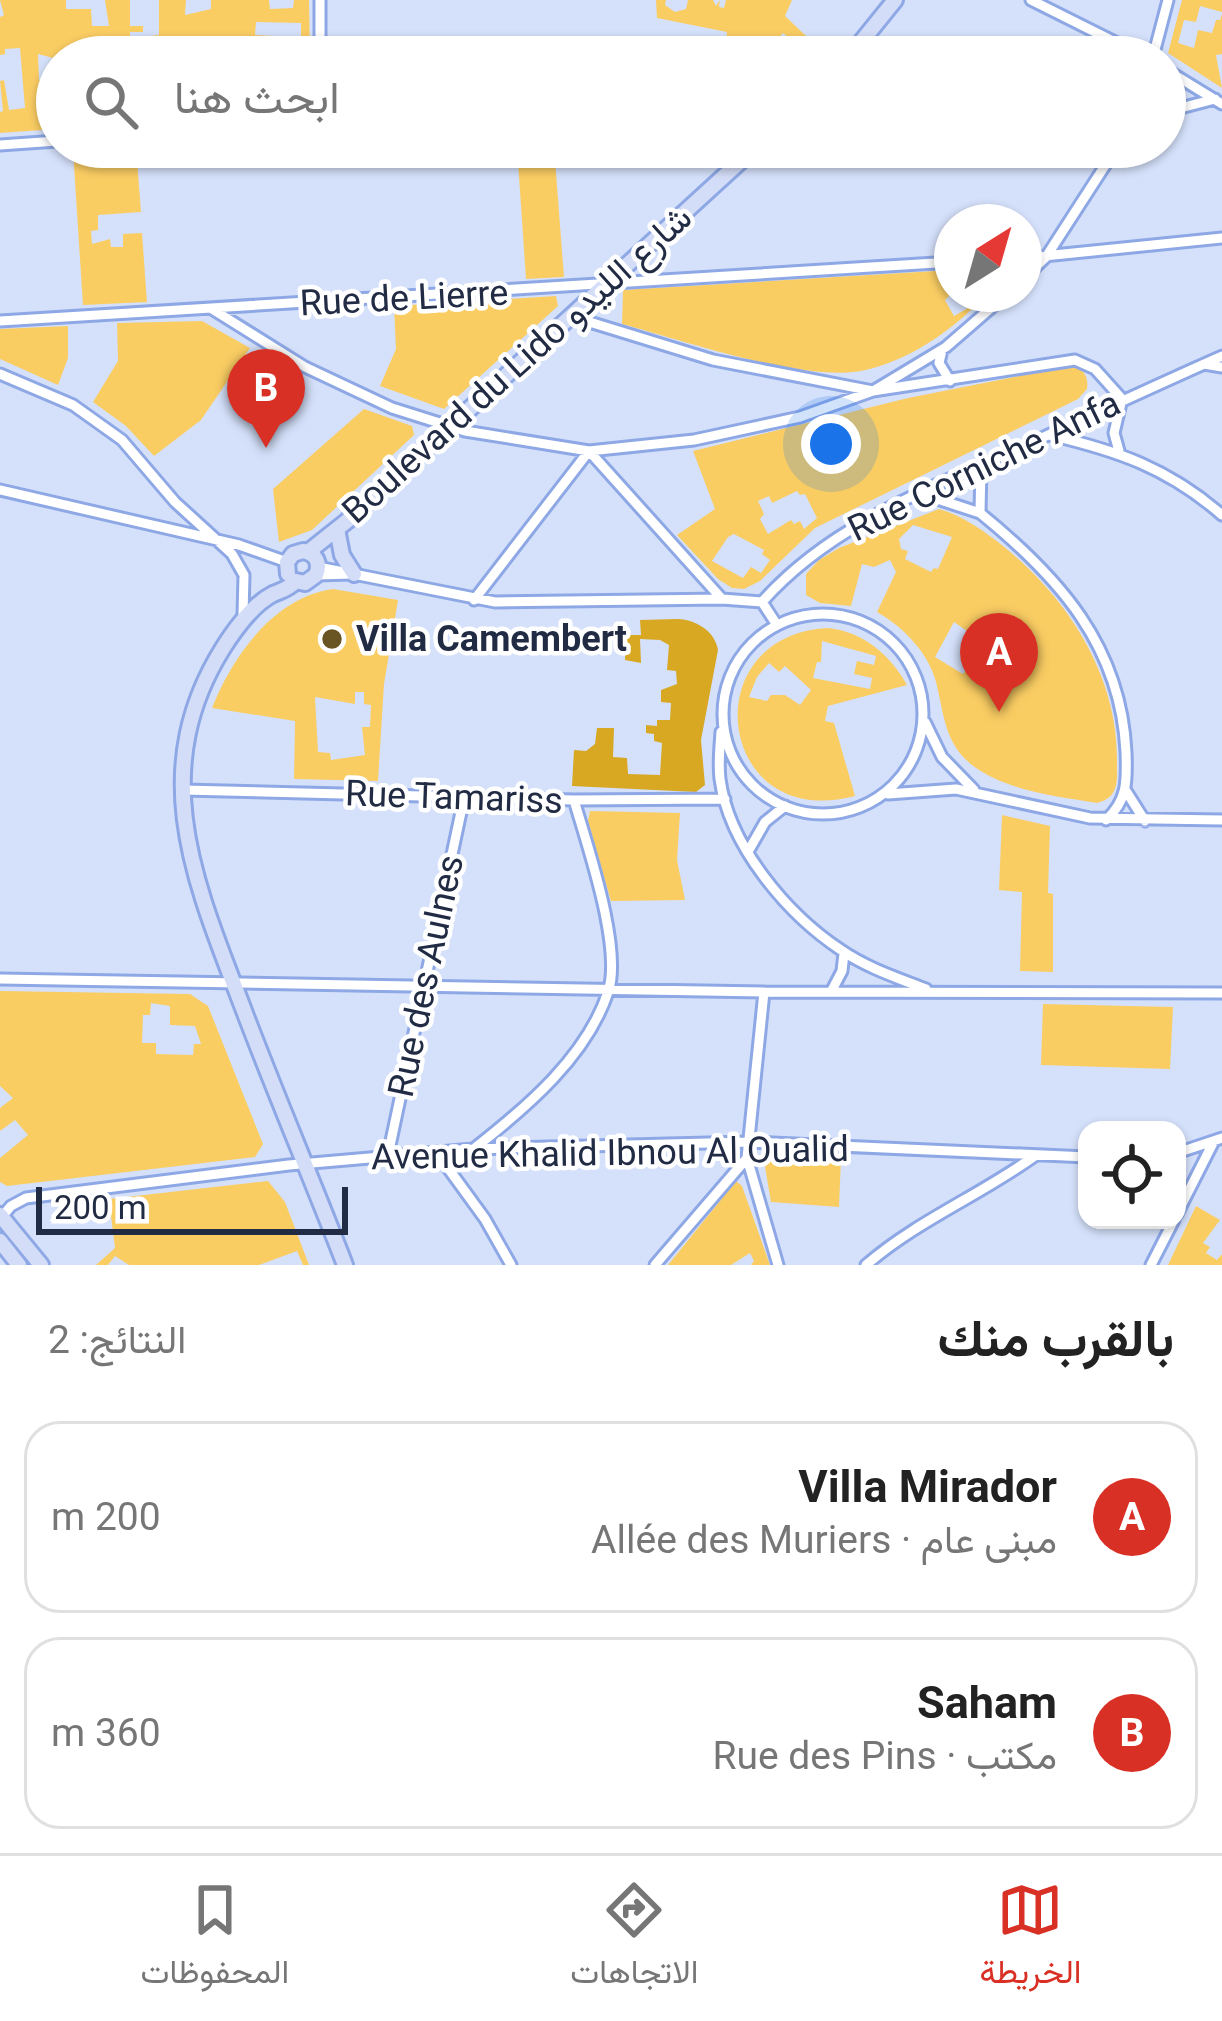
<!DOCTYPE html>
<html lang="ar">
<head>
<meta charset="utf-8">
<style>
  :root { --surface:#fff; --page:#f6f6f6; --text:#222; --muted:#767676; --line:#e0e0e0; --accent:#d93025 }
  body { margin:0; font-family:Roboto,Vazirmatn,sans-serif; background:var(--page); color:var(--text); direction:rtl }
  .controls { position:absolute; right:36px; bottom:36px; display:grid; overflow:hidden; border-radius:24px; box-shadow:0 3px 9px #0004 }
  .controls button { width:108px; height:108px; display:grid; place-items:center; padding:0; border:0; border-bottom:3px solid var(--line); background:var(--surface); color:var(--text); font:60px sans-serif }
  .compass { position:absolute; left:934px; top:204px; width:108px; height:108px; border-radius:50%; background:var(--surface); box-shadow:0 3px 9px #0004; rotate:37deg }
  .scale { position:absolute; left:36px; bottom:30px; width:312px; box-sizing:border-box; padding-left:12px; border:6px solid #212b44; border-top:0; font-size:33px; line-height:42px; white-space:nowrap; color:#212b44; -webkit-text-stroke:9px #fff; paint-order:stroke }
  .you { position:absolute; left:831px; top:444px; width:42px; height:42px; margin:-30px; border:9px solid #fff; border-radius:50%; background:#1a73e8; box-shadow:0 0 0 18px #1a73e833 }
  .badge { display:grid; place-items:center; width:78px; height:78px; border-radius:50%; background:var(--accent); color:#fff; font-size:39px; font-weight:700 }
  .pin { position:absolute; translate:-50% -99px; filter:drop-shadow(0 3px 6px #0008) }
  .pin::after { content:''; position:absolute; top:63px; width:42px; height:36px; background:inherit; clip-path:polygon(0 0,100% 0,50% 100%) }
  .list { margin:0; padding:0; list-style:none }
  h2 { display:flex; justify-content:space-between; align-items:center; height:156px; margin:0; padding:0 48px; font-size:51px }
  h2 small { font-size:39px; font-weight:400; color:var(--muted) }
  .list li { display:grid; grid-template-columns:78px 1fr auto; gap:36px; align-items:center; box-sizing:border-box; height:192px; margin:0 24px 24px; padding:0 24px; border:3px solid var(--line); border-radius:36px }
  .list b { display:block; font-size:45px; white-space:nowrap }
  .list p { margin:0; font-size:39px; white-space:nowrap; color:var(--muted) }
  .list em { font-size:39px; font-style:normal; color:var(--muted) }
  .icon { flex:none; width:66px; height:66px; fill:none; stroke:currentColor; stroke-width:2; stroke-linecap:round; stroke-linejoin:round }
  .map { position:relative; flex:none; width:1222px; height:1265px; overflow:hidden; direction:ltr }
  .search { position:absolute; background:var(--surface); box-shadow:0 3px 9px #0004; left:36px; right:36px; top:36px; height:132px; display:flex; align-items:center; gap:30px; box-sizing:border-box; padding:0 42px; border-radius:66px; color:var(--muted); font-size:45px }
  .sheet { height:588px; background:var(--surface) }
  nav { display:flex; justify-content:space-around; align-items:center; box-sizing:border-box; height:168px; border-top:3px solid var(--line); background:var(--surface); font-size:33px; color:var(--muted) }
  nav a { display:grid; justify-items:center; gap:6px }
  nav .on { color:var(--accent) }
  .map>svg:first-child { display:block }
  .green { fill:#facd63; fill-rule:evenodd }
  .forest { fill:#d8a822 }
  .lines { fill:none; stroke-linecap:round; stroke-linejoin:round }
  .minor-casing { stroke:#8ea8e6; stroke-width:15 }
  .secondary-casing { stroke:#8ea8e6; stroke-width:20 }
  .minor { stroke:#fff; stroke-width:9 }
  .secondary { stroke:#d4ddf7; stroke-width:14 }
  .poi-dot { fill:#695423; stroke:#fff; stroke-width:4.5 }
  .labels { text-anchor:middle; dominant-baseline:central; stroke-width:9; stroke-linejoin:round; paint-order:stroke }
  .street-label { font-size:36px; fill:#212b44; stroke:#fff }
  .poi-label { font-size:36px; font-weight:bold; fill:#212b44; stroke:#fff; text-anchor:start }
</style>
</head>
<body>
<div class="map">
<svg width="1222" height="1265" viewBox="0 0 1222 1265">
  <rect width="100%" height="100%" fill="#d5e1fb"/>
  <path class="green" d="M0,0H72H66V9H91L92,26H109L105,0H130V26H143V32H130V41L149,42L150,36L159,35V0H186L185,15L211,9V0H269L270,9L293,8L294,0H309L310,57H286V36H301V23L256,22L255,35L275,36L274,57H113L95,51L85,57H69L68,50L60,51L57,59L38,54L39,80L56,79L57,129L0,133V112L3,111L0,81L4,80L9,110L25,108L20,48L5,49V54L0,55V17L4,15Z
    M656,0H666L665,5L675,12L686,9L688,0H713L716,6L720,0L719,7L724,8L726,0H792L785,16L827,56L802,57L805,52L783,33L772,45L785,57H770L764,52L759,57H730L725,46L727,32L657,18Z
    M1182,0H1222V12L1200,6L1196,22L1184,20L1178,43L1194,48L1198,30L1212,33L1216,20H1220L1222,14V54L1216,55L1222,88L1168,53Z
    M136,147L141,212L98,215V230L91,231L92,244L110,239L111,247H123V234L142,233L147,302L83,305L73,151Z
    M517,147H554L564,277L526,279Z
    M952,270V293L945,300L954,316L975,304L977,294H987C955,329 908,362 861,371C802,382 682,340 622,324L623,290Z
    M556,296L558,306L444,409L380,386L396,349L394,306Z
    M202,321L250,348L201,420L154,456L126,426L93,402L118,361L117,323Z
    M68,326V358L58,385L0,359V329Z
    M1069,366C1083,367 1089,376 1087,389L1078,399L815,528L760,581L744,589L732,588L718,579L677,535L715,509L693,451L908,398ZM797,491L800,495L805,494L817,518L804,529L800,521L794,524L791,520L768,534L760,519L764,514L758,501L769,496L772,503ZM734,534L764,550L762,554L770,560L761,573L751,567L743,578L712,561L728,537Z
    M364,409L412,426L414,435L312,530L279,542L273,489Z
    M939,509C962,515 984,531 1003,546C1067,597 1118,675 1117,760C1117,780 1120,797 1097,803C1056,796 1006,791 972,765C944,743 944,713 936,682C928,652 903,627 877,612L896,572L890,560L874,567L862,564L851,606L820,603L806,595V574L819,560L839,548ZM913,525L952,537L938,569L934,568L931,572L905,559L908,551L901,549L899,539ZM954,622L986,644L983,649L997,660L990,672L979,666L974,675L966,670L963,674L935,657Z
    M333,589L398,600L384,684L378,781L294,779L295,721L212,708C232,657 274,597 333,589ZM355,692H364V704L371,705L370,727H362L365,755L331,760L330,753L318,752L315,697L355,704Z
    M827,628C862,631 890,654 907,685L828,706L825,721L834,723L855,796C717,833 692,636 827,628ZM822,641L876,656L874,665L857,661L854,674L872,678L870,689L813,678L817,662H821ZM769,663L779,672L785,666L811,690L800,705L785,695H771L767,701L749,697L757,677Z
    M590,811L680,813L677,860L685,900L611,901L588,821Z
    M1002,815L1050,826L1048,893L1053,894V972L1020,971L1022,892L999,890Z
    M0,991L190,994L208,1006L263,1144L255,1157L7,1186L0,1182V1158L28,1135L15,1120L0,1131V1108L13,1098L0,1086ZM151,1003L170,1006V1025L195,1026L201,1044H194L193,1055L156,1054V1043H142L143,1015H150Z
    M1043,1004L1173,1007L1170,1069L1041,1065Z
    M780,1155L841,1158L839,1207L771,1202L765,1167L771,1158Z
    M268,1181L285,1202L309,1265H303L297,1251L259,1265H129L115,1256L108,1265H96L115,1248L109,1199Z
    M736,1181L742,1186L770,1265H751L754,1261L750,1253L731,1265H668Z
    M1196,1206L1220,1220L1203,1243L1210,1247L1206,1253L1217,1260L1222,1254V1265H1168Z"/>
  <path class="forest" d="M678,619C696,620 715,631 718,650L701,740L705,785L696,792L572,786L574,750L586,751L595,744L597,728H614L613,757L627,758L628,774L660,775L662,743L654,741V734L646,733V725L657,726V720H670L671,703L661,702V690L677,684L676,671L667,670L669,645L660,640L640,639L641,663L625,660L626,635H641L640,620Z"/>
  <g class="lines">
    <defs>
      <path id="minor" d="M320,0V57
        M1031,0L1145,57
        M1153,57L1168,0
        M1165,69L1222,104
        M1165,112L1215,99
        M0,145L57,141
        M1024,258L1222,238
        M1024,278L1046,257L1117,147
        M212,309L305,367L392,408L465,431L589,451L694,440L800,417L873,391L1075,360L1095,369L1122,399L1114,433L1119,451
        M570,316L713,360L873,391L946,347L1007,294
        M0,321L952,262
        M942,350L939,363L950,381
        M1204,364L1222,367
        M0,374L73,405L122,440L175,502L232,554L244,575L243,615
        M1050,435C1118,451 1168,468 1222,515
        M981,465L980,513C1059,577 1121,646 1126,752C1127,780 1128,800 1106,820
        M0,490L239,545L287,562
        M922,494L980,513
        M318,567L495,602L722,599L762,602L777,625
        M316,575L351,574
        M474,600L589,451L722,599
        M762,602C835,519 947,482 1046,436C1105,409 1163,382 1222,356
        M723 714a100 100 0 1 1 200 0a100 100 0 1 1-200 0Z
        M925,722L942,757L974,790
        M721,732C720,747 718,763 720,779C729,846 787,914 841,950C867,968 898,978 926,989
        M183,790L574,800L725,799
        M1126,791L1145,821
        M888,794L956,789L1090,818L1222,820
        M749,850L765,822L785,806
        M0,979L764,992L1222,993
        M764,992L747,1158L778,1265
        M831,992L842,971L844,953
        M476,1147C527,1107 587,1056 608,992C623,949 587,845 574,800
        M437,1153L485,1219L511,1265
        M1177,1153L1222,1138
        M388,1155L464,798
        M1177,1214L1213,1143
        M0,1219L11,1206L26,1198L289,1165L473,1149L748,1142L1087,1157
        M655,1265L747,1158
        M866,1265C918,1220 981,1195 1036,1155
        M1151,1265L1174,1220"/>
      <path id="secondary" d="M849,57L895,0
        M337,529L342,555L354,574
        M308,552L347,521L756,147
        M288,574L287,562L293,554L303,551C316,553 321,563 316,575L305,583L296,581
        M296,581C287,590 282,590 273,594C252,605 235,629 223,648C143,776 199,891 246,1016C278,1100 313,1182 345,1265
        M0,1215L41,1265
        M0,1241L19,1265"/>
    </defs>
    <use href="#minor" class="minor-casing"/>
    <use href="#secondary" class="secondary-casing"/>
    <use href="#minor" class="minor"/>
    <use href="#secondary" class="secondary"/>
  </g>
  <circle class="poi-dot" cx="332" cy="639" r="12"/>
  <g class="labels">
    <g class="street-label">
      <text transform="translate(404 298) rotate(-3)">Rue de Lierre</text>
      <text transform="translate(517 364) rotate(-42)">Boulevard du Lido شارع الليدو</text>
      <text transform="translate(984 466) rotate(-26)">Rue Corniche Anfa</text>
      <text transform="translate(454 797) rotate(2)">Rue Tamariss</text>
      <text transform="translate(426 976) rotate(-78)">Rue des Aulnes</text>
      <text transform="translate(610 1153) rotate(-1)">Avenue Khalid Ibnou Al Oualid</text>
    </g>
    <g class="poi-label">
      <text x="356" y="639">Villa Camembert</text>
    </g>
  </g>
</svg>
<div class="controls">
<button><svg class="icon" aria-label="locate" viewBox="0 0 24 24"><circle cx="12" cy="12" r="6"/><path d="M12 2v4M12 18v4M2 12h4M18 12h4"/></svg></button>
</div>
<svg class="compass" viewBox="-18 -18 36 36"><path d="M0-13l5 13h-10z" fill="#e53935"/><path d="M0 13l5-13h-10z" fill="#767676"/></svg>
<div class="scale">200 m</div>
<div class="you"></div>
<div class="pin badge" style="left:999px;top:712px">A</div>
<div class="pin badge" style="left:266px;top:448px">B</div>
<div class="search"><svg class="icon" aria-label="search" viewBox="0 0 24 24"><circle cx="10" cy="10" r="6"/><path d="M15 15l6 6"/></svg>ابحث هنا</div>
</div>
<section class="sheet">
<h2>بالقرب منك<small>النتائج: 2</small></h2>
<ul class="list">
<li><span class="badge">A</span><div><b>Villa Mirador</b><p>مبنى عام · Allée des Muriers</p></div><em>200 m</em></li>
<li><span class="badge">B</span><div><b>Saham</b><p>مكتب · Rue des Pins</p></div><em>360 m</em></li>
</ul>
</section>
<nav>
<a class="on"><svg class="icon" aria-label="map" viewBox="0 0 24 24"><path d="M3 6l6-2 6 2 6-2v14l-6 2-6-2-6 2zM9 4v14M15 6v14"/></svg>الخريطة</a>
<a><svg class="icon" aria-label="directions" viewBox="0 0 24 24"><path d="M12 3l9 9-9 9-9-9zM9 14v-3h6M13 9l2 2-2 2"/></svg>الاتجاهات</a>
<a><svg class="icon" aria-label="saved" viewBox="0 0 24 24"><path d="M7 4h10v16l-5-4-5 4z"/></svg>المحفوظات</a>
</nav>
</body>
</html>
